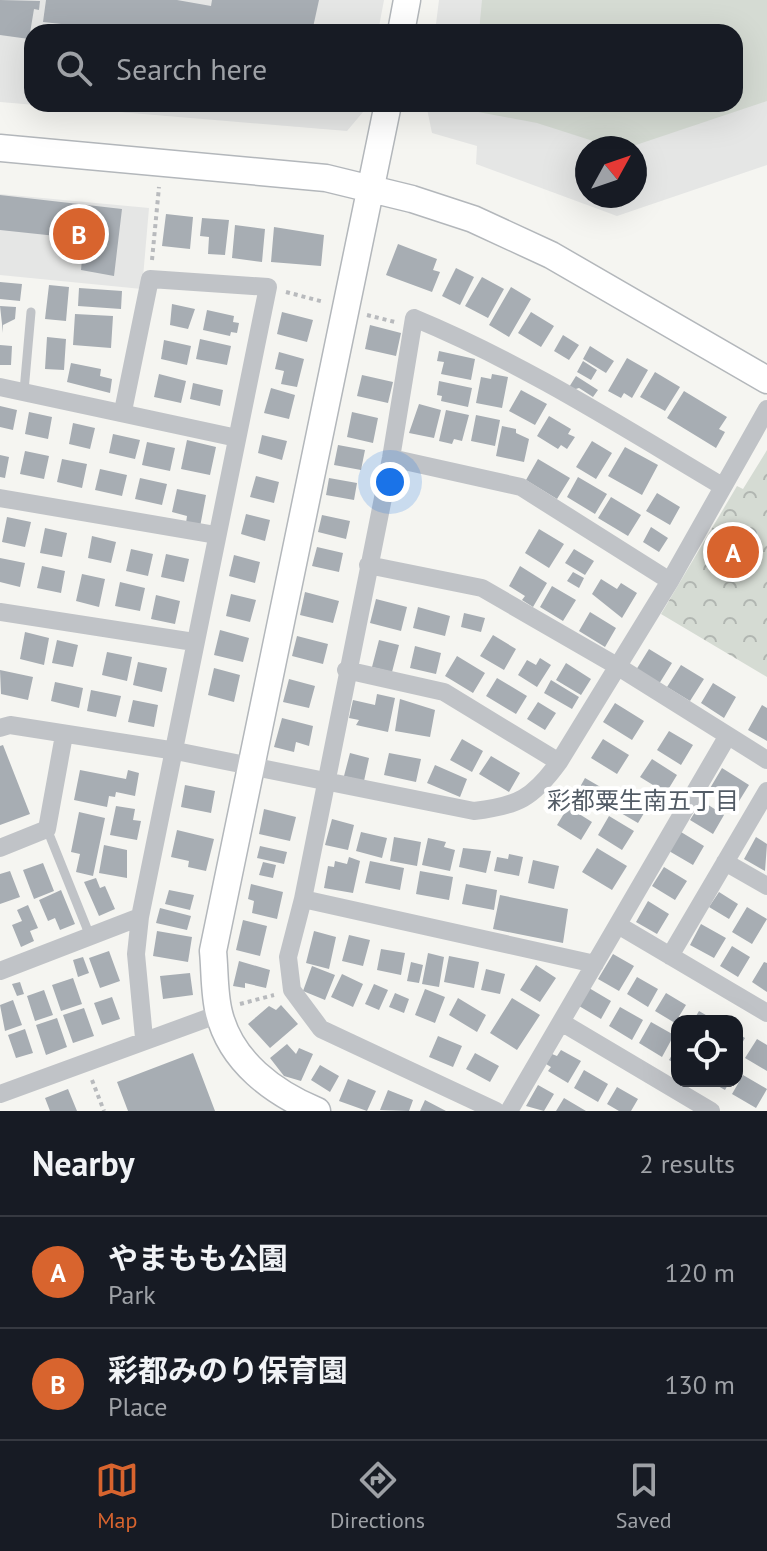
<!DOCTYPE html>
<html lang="en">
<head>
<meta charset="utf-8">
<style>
  :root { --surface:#171b24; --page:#20242c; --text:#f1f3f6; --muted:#9ea1a6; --line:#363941; --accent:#d8642e }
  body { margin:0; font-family:"PT Sans","Noto Sans JP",sans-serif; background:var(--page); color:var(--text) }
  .controls { position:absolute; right:24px; bottom:24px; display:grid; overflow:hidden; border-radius:16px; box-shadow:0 8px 32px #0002 }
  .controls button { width:72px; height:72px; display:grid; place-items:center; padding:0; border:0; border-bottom:2px solid var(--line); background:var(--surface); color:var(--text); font:40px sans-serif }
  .compass { position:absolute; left:575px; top:136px; width:72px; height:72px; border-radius:50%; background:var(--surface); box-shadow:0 8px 32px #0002; rotate:50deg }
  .you { position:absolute; left:390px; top:482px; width:28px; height:28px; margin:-20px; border:6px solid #fff; border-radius:50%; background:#1a73e8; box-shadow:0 0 0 12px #1a73e833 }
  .badge { display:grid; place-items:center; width:52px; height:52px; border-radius:50%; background:var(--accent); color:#fff; font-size:26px; font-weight:700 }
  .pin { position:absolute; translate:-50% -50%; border:4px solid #fff; box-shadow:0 2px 8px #0006 }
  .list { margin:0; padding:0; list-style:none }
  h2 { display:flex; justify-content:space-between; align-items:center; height:104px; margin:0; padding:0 32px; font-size:34px }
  h2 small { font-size:26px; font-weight:400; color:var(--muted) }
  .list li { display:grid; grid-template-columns:52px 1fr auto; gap:24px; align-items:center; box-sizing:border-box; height:112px; padding:0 32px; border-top:2px solid var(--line) }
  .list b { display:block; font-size:30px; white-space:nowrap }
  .list p { margin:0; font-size:26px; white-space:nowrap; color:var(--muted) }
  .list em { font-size:26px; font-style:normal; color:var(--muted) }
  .icon { flex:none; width:44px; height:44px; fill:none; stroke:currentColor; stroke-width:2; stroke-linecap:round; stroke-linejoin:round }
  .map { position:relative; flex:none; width:767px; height:1111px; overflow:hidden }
  .search { position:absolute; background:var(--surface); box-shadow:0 8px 32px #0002; left:24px; right:24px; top:24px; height:88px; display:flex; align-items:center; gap:20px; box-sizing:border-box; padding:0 28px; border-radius:24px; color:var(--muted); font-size:30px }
  .sheet { height:328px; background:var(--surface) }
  nav { display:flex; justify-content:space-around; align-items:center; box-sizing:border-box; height:112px; border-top:2px solid var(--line); background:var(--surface); font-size:22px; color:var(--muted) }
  nav a { display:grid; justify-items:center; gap:4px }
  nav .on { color:var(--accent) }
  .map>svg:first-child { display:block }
  .built { fill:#e5e6e5; fill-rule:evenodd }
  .forest { fill:url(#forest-crowns) }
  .pitch { fill:#d5dbd3 }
  .building { fill:#a7adb3 }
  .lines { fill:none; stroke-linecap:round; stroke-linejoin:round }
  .secondary-casing { stroke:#b3b7bb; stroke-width:29 }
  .path { stroke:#b8babd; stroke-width:4; stroke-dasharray:4 4; stroke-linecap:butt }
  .lane { stroke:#c0c3c7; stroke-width:9 }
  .street { stroke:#c0c3c7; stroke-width:18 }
  .secondary { stroke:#fff; stroke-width:26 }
  .labels { text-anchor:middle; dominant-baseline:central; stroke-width:8; stroke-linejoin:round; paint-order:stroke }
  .neighbourhood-label { font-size:24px; fill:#535c66; stroke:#fff }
</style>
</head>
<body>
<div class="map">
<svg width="767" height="1111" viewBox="0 0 767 1111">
  <defs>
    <pattern id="forest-crowns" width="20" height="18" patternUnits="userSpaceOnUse" patternTransform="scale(2)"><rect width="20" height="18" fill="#d5dbd3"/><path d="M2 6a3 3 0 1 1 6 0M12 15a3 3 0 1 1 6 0" fill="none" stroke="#b1b6b1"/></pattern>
  </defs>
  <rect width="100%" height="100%" fill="#f5f5f1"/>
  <path class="built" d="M0,0H384L378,32H32V104H364L363,112L347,131L0,102Z
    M439,0H767V165L617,216L476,164L477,146L432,133L426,104H735V32H435ZM587,148H635V196H587Z
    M0,194L149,208L142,289L0,275Z"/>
  <path class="forest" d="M767,450V677L661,614L737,486L743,489Z"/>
  <path class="pitch" d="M482,0H767V101L627,148H615L537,123L473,111L474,104H735V32H479Z"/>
  <path class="building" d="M0,0L40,1L39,10L34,9L29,39L0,35Z
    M46,0H177L211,6L212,0H319L312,32H59L61,24L43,22Z
    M0,195L122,209L114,276L81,270L83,248L75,238L0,230Z
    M166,214L193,217L190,249L162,246Z
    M202,218L229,220L225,255L208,254L209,237L200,236Z
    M235,225L265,229L262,262L232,258Z
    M274,227L324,235L321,266L271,262Z
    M398,244L437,259L433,270L440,272L432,292L386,275Z
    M456,268L474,277L460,305L442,296Z
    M482,277L504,289L488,318L465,306Z
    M0,282L22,284L20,301L0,299Z
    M49,285L69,287L66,321L45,319Z
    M511,287L531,299L509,337L489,325Z
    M79,288L122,291L121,309L78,306Z
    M172,304L195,309L188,329L170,325Z
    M0,306L16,307L15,319L3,325V333Z
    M207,310L234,316L233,322L239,323L237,333L231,332L230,336L203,330Z
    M282,312L313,320L307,342L277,334Z
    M531,312L554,326L541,347L518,333Z
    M75,314L113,316L111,348L73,345Z
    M370,325L401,333L396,356L365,349Z
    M563,335L579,345L569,360L554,351Z
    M47,337L66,339L64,370L45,369Z
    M200,339L231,346L227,365L196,359Z
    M164,340L191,346L187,365L161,359Z
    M0,345L12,346L11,365H0Z
    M590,346L614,361L606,373L583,359Z
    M439,351L475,359L471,380L441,374L444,362L437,361Z
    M279,352L304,359L297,387L281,384L284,371L275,369Z
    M627,358L648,370L632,398L624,393L621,398L608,391Z
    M583,361L597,370L591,380L577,372Z
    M71,363L101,369L100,376L112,379L110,393L67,382Z
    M655,372L680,387L665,411L640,397Z
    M159,374L186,381L181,403L154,397Z
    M492,374L508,377L502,408L476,403L481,377L491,379Z
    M362,375L393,382L388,403L357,396Z
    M576,376L598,390L593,397L579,388L566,392Z
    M439,381L472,388L468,407L441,401L442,396L437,395Z
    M193,383L223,390L220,406L190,399Z
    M271,388L295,395L289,419L264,413Z
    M521,390L547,404L535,425L509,411Z
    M684,391L727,417L719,429L725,432L716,448L667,418Z
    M419,404L441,410L434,438L409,433Z
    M0,406L17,410L13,430L0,427Z
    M446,410L469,415L462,441L454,439L452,444L439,441Z
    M29,412L52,417L48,439L25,434Z
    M352,412L378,418L373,443L347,437Z
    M476,415L500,420L495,446L471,441Z
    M549,416L571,429L568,434L575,437L567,449L561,445L558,449L537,436Z
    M73,423L95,428L90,449L69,444Z
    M502,426L516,429V433L529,439L524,462L496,456Z
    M113,434L140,440L135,459L109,453Z
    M262,435L287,441L282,460L258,453Z
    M187,440L216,447L210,475L181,469Z
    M592,441L612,453L596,479L576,467Z
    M147,442L175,448L170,471L142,465Z
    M338,445L365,450L361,470L334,465Z
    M625,447L658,465L642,495L608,476Z
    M25,451L49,456L44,479L20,474Z
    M0,455L9,457L5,478L0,477Z
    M62,459L87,464L82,488L57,482Z
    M538,459L570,478L557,499L526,480Z
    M100,469L127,475L122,496L95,490Z
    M256,476L279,482L274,503L250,497Z
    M578,477L607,494L595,514L567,497Z
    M140,478L167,484L162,505L135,499Z
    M329,478L357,483L354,500L326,495Z
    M177,489L206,495L200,527L186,523L187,516L172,512Z
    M657,493L680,507L670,525L646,511Z
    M611,497L641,515L628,536L598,518Z
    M246,514L270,520L265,541L241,534Z
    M322,515L350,521L346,539L318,532Z
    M7,517L31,522L25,547L2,542Z
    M651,527L668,538L659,552L643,542Z
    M45,528L67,533L62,557L40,553Z
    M539,529L564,544L549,568L525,553Z
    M92,536L116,542L111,563L88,558Z
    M317,547L343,553L339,572L312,566Z
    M131,549L153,554L148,576L126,571Z
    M574,549L594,561L585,575L565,563Z
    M166,554L189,559L184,582L161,577Z
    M234,555L260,562L255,583L229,576Z
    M0,558L25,563L20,587L0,582Z
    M42,566L65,571L61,593L37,588Z
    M520,566L547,583L533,607L522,600L525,596L509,586Z
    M573,572L584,578L579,588L567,581Z
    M82,574L105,579L99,607L76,601Z
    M601,579L617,589L621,583L637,593L622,618L592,594Z
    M120,582L145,588L140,611L115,606Z
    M552,586L576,600L563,621L540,607Z
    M305,592L339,601L333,623L300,615Z
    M231,594L256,600L250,622L226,616Z
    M156,595L180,601L175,624L151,619Z
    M376,599L407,607L401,631L370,623Z
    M418,607L450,616L445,636L413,628Z
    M590,612L616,628L605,647L579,631Z
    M464,613L485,618L481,632L461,627Z
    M220,630L249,638L243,662L214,655Z
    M25,632L49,638L44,665L20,659Z
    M493,635L516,649L504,670L480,656Z
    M297,636L328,644L323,664L292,656Z
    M57,640L78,645L73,667L52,663Z
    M379,640L399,645L392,672L372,667Z
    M415,646L441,653L436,674L410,668Z
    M649,649L672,663L659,684L636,670Z
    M107,652L132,657L127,681L102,675Z
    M457,656L485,673L473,693L445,676Z
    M540,658L551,665L537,687L518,675L527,660L536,665Z
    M138,662L167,668L162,692L133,685Z
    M566,663L591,679L581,695L556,680Z
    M681,665L704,679L690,701L667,687Z
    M214,668L240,675L234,702L208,695Z
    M0,670L33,677L28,700L1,694Z
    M497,678L527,696L516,714L486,696Z
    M289,679L315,686L309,708L283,702Z
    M551,680L579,697L572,709L544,693Z
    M55,682L83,688L79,708L51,701Z
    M713,683L736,697L724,718L701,703Z
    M91,690L121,696L116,717L87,711Z
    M377,694L395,698L388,732L356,725L359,720L349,718L353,700L375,705Z
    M400,699L435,710L430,737L395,731Z
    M133,700L158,705L154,727L128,722Z
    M538,702L556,713L545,730L527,719Z
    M615,703L644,721L632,740L603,722Z
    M762,705L767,708V741L748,730Z
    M282,718L313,726L309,746L296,742L294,752L274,747Z
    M669,731L693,745L681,765L657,750Z
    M462,739L483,751L472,772L450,760Z
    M603,739L629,755L617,774L591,758Z
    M3,745L30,814L0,825V746Z
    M350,753L369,758L364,781L344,776Z
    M389,753L421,759L416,782L384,775Z
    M491,756L520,773L509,792L479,774Z
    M652,759L677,775L666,793L640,777Z
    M435,765L467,779L460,797L427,783Z
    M722,768L749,785L736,806L709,790Z
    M80,770L126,779L128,770L139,773L135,796L116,792L115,797L109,796L107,807L74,800Z
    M585,778L604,789L593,806L575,796Z
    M185,785L215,791L211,813L181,807Z
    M625,791L649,805L638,823L614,809Z
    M702,801L724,815L713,834L690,820Z
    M116,806L135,809L133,820L141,821L137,840L110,835Z
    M568,807L592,822L581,840L557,825Z
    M264,809L296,817L290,841L259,834Z
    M79,812L105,818L93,876L76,872L80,854L71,852Z
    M609,816L634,831L622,850L598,835Z
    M332,819L354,825L348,850L325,845Z
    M177,830L214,839L206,871L188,867L189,861L171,857Z
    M361,832L387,838L382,858L356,851Z
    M681,832L704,846L693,865L669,851Z
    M394,837L421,842L417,866L390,861Z
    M756,837L767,844L765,871L744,859Z
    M428,838L446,842L444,847L455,850L450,871L422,865Z
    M104,845L127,850V878L99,873Z
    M260,846L287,852L284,864L257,858Z
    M463,848L491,851L486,873L459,867Z
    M597,848L627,866L612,890L582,872Z
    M509,854L523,857L519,876L494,871L497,857L508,859Z
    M349,857L360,861L353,893L324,888L328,866L334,867L335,861L347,864Z
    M533,860L559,866L554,889L528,883Z
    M370,861L404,868L400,890L365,883Z
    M263,862L276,865L273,878L259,875Z
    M43,863L54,891L34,899L23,870Z
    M664,867L687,881L675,900L652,886Z
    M10,871L20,897L0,904V874Z
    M420,871L453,877L449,900L416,894Z
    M96,878L100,888L105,886L115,909L99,916L84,882Z
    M251,884L283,892L277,919L252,913L254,901L248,899Z
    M466,884L497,890L494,910L462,904Z
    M61,890L75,924L60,930L55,918L48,921L39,900Z
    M169,890L194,895L190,910L165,904Z
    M719,892L738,904L729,919L709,907Z
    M500,895L568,909L563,943L493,929Z
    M648,901L669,914L657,934L636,922Z
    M28,905L38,928L30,931L34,941L21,947L12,925L22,921L17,910Z
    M747,907L767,919L752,944L732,932Z
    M160,908L191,916L187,930L156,923Z
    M243,920L267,926L260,956L236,950Z
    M701,924L726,938L714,958L690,945Z
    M157,931L192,937L188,962L153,956Z
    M314,931L336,937L329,969L306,963Z
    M349,935L370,940L363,966L342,961Z
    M732,946L750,957L738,977L720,966Z
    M381,949L405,953L401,975L377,970Z
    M109,951L120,981L100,988L89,958Z
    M428,953L444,957L439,987L422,984Z
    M613,954L634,966L619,991L598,979Z
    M449,956L479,962L474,988L444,982Z
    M83,957L89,973L78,977L73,960Z
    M239,961L270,970L266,988L245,983V988L233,986Z
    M411,962L423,965L419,983L407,981Z
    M764,962L767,963V992L752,982Z
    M536,965L556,978L540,1002L520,990Z
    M312,966L335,975L325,1000L303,991Z
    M486,969L505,974L500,994L481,990Z
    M190,973L193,995L163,999L160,976Z
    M342,974L363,984L353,1007L331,997Z
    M637,977L658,989L648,1007L627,994Z
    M73,978L82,1004L61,1011L52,985Z
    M20,982L24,994L17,996L12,984Z
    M374,984L388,990L379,1010L365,1004Z
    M589,988L611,1001L601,1019L579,1006Z
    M425,989L445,997L435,1023L415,1015Z
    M44,990L53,1015L35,1021L27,996Z
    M395,993L409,999L404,1013L389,1007Z
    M666,993L686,1005L675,1023L655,1011Z
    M112,997L120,1019L102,1025L94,1003Z
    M458,998L486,1015L477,1032L449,1015Z
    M512,998L540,1015L517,1050L490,1033Z
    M13,1000L22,1025L5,1031L0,1005Z
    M281,1005L298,1024L270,1048L248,1024L269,1006L276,1010Z
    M620,1007L643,1020L632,1040L609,1026Z
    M84,1008L94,1036L73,1043L63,1015Z
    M699,1011L716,1021H693Z
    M57,1018L67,1047L46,1055L36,1025Z
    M651,1022L674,1035L662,1057L639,1043Z
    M25,1029L33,1053L16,1058L8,1035Z
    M737,1033L745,1038L737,1052Z
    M438,1036L462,1046L453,1067L429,1057Z
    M757,1039L767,1045V1071L745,1058Z
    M287,1044L296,1054L299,1048L313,1054L301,1081L284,1076L270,1058Z
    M677,1046V1065L669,1060Z
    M561,1050L581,1061L568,1083L548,1071L551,1067L546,1064L552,1054L557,1056Z
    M193,1053L215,1111H128L117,1082Z
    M475,1053L499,1066L490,1082L466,1069Z
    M320,1065L339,1076L330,1092L311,1080Z
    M584,1070L608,1084L598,1102L574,1088Z
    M743,1075L767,1089L756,1108L732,1094Z
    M348,1079L376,1091L367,1111L339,1101Z
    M709,1081H730L725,1090Z
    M538,1085L554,1094L544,1111L526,1106Z
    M617,1087L638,1099L631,1111H619L607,1104Z
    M68,1089L77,1111H50L45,1098Z
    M388,1090L413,1100L409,1111L380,1110Z
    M564,1098L586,1111H556Z
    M425,1100L446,1111H420Z"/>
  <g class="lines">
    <defs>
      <path id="secondary" d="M401,32L407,0
        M0,148L326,178L412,199L473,219L551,255L767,380
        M317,1111C274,1093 231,1062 219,1013C214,994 215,971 213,951L388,104"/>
    </defs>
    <use href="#secondary" class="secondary-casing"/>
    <path class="path" d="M152,260L159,187
      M286,292L324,302
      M367,315L395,322
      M240,1004L274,995
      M92,1080L104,1111"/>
    <path class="lane" d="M24,391L31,312
      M47,829L90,936"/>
    <path class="street" d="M0,387L237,438
      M123,411L150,279L268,287L140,917L136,954L144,1038
      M391,458L521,487L670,581
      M0,498L216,535
      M368,565L482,588L617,666L767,760
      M0,612L194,642
      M346,670L444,692L559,762
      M0,728L10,725L176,751L474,811C518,806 533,798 559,762L670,581L767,409
      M0,848L47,829L64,735
      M725,862L767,886
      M303,899L595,964
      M618,925L767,1013
      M670,956L767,791
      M0,971L140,917
      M561,1022L711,1111
      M0,1094L219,1014
      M496,1111L321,1029L292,990L288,957L303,899L391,458L414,318C523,363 621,426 722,486
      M509,1111L727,737"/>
    <use href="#secondary" class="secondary"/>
  </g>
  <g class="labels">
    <g class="neighbourhood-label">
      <text x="643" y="800">彩都粟生南五丁目</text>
    </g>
  </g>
</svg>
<div class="controls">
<button><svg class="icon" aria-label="locate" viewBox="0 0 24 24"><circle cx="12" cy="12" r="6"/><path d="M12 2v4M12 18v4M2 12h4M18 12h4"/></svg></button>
</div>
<svg class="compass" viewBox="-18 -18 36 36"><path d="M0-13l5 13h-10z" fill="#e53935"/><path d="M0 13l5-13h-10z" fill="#9ea1a6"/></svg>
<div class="you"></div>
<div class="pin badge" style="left:733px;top:552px">A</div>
<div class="pin badge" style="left:79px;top:234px">B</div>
<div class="search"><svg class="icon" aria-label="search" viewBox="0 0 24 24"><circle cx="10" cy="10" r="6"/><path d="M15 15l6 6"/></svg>Search here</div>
</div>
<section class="sheet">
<h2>Nearby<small>2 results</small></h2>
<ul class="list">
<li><span class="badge">A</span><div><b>やまもも公園</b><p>Park</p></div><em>120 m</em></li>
<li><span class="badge">B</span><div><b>彩都みのり保育園</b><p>Place</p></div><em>130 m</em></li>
</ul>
</section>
<nav>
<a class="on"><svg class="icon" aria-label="map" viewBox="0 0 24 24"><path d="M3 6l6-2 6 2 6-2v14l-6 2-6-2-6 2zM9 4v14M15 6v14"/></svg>Map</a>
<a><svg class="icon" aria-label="directions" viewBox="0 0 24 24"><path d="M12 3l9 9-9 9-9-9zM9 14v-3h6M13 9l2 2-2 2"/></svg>Directions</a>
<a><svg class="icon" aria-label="saved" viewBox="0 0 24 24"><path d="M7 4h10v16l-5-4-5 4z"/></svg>Saved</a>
</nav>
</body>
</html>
